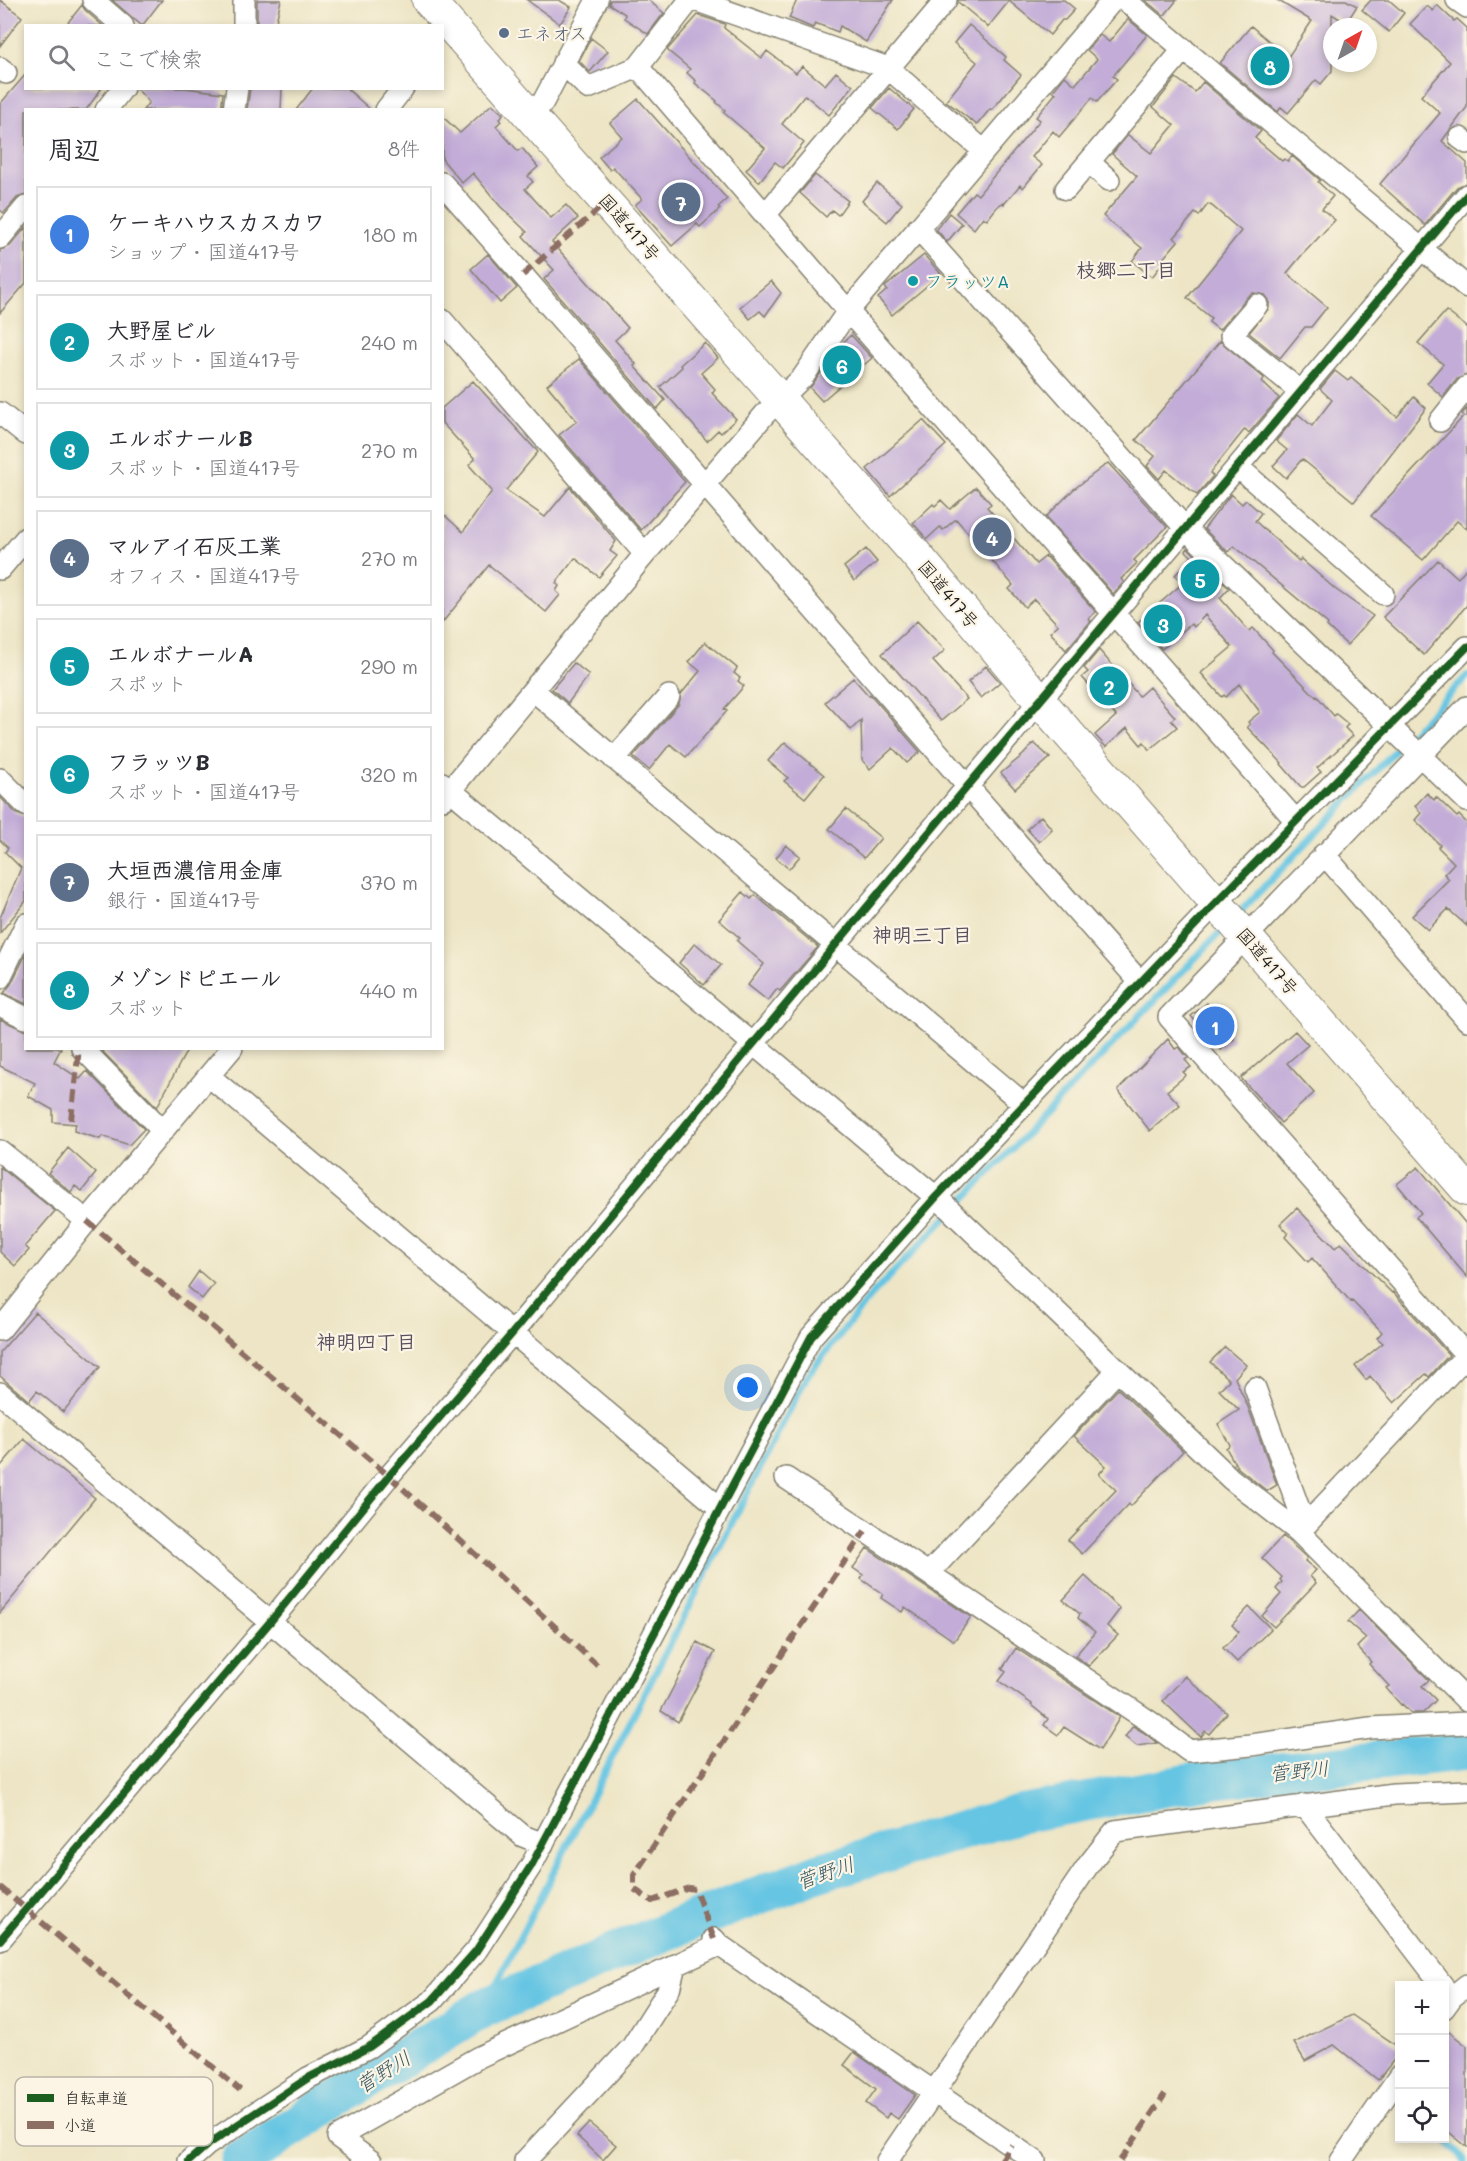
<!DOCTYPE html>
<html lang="ja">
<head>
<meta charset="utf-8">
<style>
  :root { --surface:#fff; --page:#f2f2f3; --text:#2b2b33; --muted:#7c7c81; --line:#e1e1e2; --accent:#1a73e8 }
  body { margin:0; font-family:Mali,"Klee One",sans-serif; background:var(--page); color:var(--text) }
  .controls { position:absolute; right:18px; bottom:18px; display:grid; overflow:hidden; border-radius:0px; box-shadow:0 3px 9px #0003 }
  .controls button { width:54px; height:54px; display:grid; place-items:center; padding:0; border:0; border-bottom:2px solid var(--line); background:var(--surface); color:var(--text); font:30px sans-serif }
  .compass { position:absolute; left:1323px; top:18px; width:54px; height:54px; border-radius:50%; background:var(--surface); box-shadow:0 3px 9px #0003; rotate:40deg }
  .you { position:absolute; left:748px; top:1388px; width:21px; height:21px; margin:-15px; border:4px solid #fff; border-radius:50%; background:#1a73e8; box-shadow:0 0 0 9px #1a73e833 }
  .badge { display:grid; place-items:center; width:39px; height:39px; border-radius:50%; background:var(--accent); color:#fff; font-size:20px; font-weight:700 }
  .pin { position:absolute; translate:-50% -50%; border:3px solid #fff; box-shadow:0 2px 6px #0006 }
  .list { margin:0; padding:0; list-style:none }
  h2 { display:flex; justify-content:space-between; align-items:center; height:78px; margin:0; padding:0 24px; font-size:26px }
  h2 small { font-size:20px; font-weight:400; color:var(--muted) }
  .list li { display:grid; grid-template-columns:39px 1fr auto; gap:18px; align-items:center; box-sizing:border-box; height:96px; margin:0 12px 12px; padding:0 12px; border:2px solid var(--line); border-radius:0px }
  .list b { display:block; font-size:22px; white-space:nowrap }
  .list p { margin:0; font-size:20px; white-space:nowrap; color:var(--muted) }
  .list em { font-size:20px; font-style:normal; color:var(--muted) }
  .icon { flex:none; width:33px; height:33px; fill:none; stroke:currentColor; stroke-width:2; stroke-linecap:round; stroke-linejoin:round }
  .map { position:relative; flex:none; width:1467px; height:2161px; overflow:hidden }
  .search { position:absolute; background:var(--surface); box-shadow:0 3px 9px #0003; left:24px; top:24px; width:420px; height:66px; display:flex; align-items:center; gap:15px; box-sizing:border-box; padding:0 21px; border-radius:0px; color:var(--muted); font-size:22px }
  .panel { position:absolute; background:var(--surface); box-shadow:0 3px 9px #0003; left:24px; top:108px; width:420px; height:942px; border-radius:0px }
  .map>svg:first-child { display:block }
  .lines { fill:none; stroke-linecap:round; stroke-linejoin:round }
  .stream { stroke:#65c5e3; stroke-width:7 }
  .river { stroke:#65c5e3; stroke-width:39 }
  .building { fill:#c3add8 }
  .minor-casing { stroke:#848070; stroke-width:24 }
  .highway-casing { stroke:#848070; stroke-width:34 }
  .minor { stroke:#fff; stroke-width:21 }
  .highway { stroke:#fff; stroke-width:32 }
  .quiet { stroke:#8d6e63; stroke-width:6; stroke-dasharray:12 6; stroke-linecap:butt }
  .cycleway-casing { stroke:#fcf5e5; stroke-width:11 }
  .cycleway { stroke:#1b5e20; stroke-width:8 }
  .service-dot { fill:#5c6f8a; stroke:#fcf5e5; stroke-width:2 }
  .culture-dot { fill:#0f9aa8; stroke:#fcf5e5; stroke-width:2 }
  .labels { text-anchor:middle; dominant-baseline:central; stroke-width:4.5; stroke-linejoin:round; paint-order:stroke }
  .service-label { font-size:18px; fill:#4e5e75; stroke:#fcf5e5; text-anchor:start }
  .street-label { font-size:18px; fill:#1c1c1c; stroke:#fcf5e5 }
  .culture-label { font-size:18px; fill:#0d838f; stroke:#fcf5e5; text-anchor:start }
  .neighbourhood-label { font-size:20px; font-weight:bold; fill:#564f5e; stroke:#fcf5e5 }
  .water-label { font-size:20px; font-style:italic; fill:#365762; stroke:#fcf5e5 }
  .key { fill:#fcf5e5; stroke:#b9b4a9; stroke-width:1.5 }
  .key-label { font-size:16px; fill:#1c1c1c }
</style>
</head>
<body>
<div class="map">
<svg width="1467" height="2161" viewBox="0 0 1467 2161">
  <rect width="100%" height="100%" fill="#fcf5e5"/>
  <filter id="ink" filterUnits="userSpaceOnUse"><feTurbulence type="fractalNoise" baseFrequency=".0167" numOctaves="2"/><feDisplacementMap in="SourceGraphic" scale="12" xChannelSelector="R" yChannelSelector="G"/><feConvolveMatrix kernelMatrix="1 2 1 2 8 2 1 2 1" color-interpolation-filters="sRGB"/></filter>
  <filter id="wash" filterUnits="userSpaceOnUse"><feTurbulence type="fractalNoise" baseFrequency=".008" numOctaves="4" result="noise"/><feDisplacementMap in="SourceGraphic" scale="24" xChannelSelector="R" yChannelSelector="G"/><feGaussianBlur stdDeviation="1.35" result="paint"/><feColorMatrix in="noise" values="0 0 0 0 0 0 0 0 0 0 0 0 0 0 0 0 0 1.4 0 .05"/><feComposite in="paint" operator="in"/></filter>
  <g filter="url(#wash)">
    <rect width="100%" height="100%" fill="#ede5c5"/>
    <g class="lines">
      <path class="stream" d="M1238,914L1467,676
        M484,2008L807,1376L869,1298L1226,926
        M1444,2137L1465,2161"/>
      <path class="river" d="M240,2161L350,2090L484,2008L681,1925L820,1872L1019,1814L1207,1780L1467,1751"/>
    </g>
    <g id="blocks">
      <path class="building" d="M0,0L22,17L0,46Z
        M112,0H162L142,26Z
        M257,0H281L275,26H257Z
        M527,0H559L571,7L560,24Z
        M610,0H648L664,13L648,34L624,18L625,14L609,4Z
        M797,0H893L866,42L840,26L838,32L815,23L813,28L789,18Z
        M958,0H1064L1075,9L1065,20H1062L1050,35L1009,1L988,27L958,2Z
        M1145,0H1177L1164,16Z
        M1277,0H1346L1357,6L1346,23L1332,14V71L1321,84L1316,80L1288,113L1281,107L1278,112L1220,63L1251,26L1288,57L1312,21Z
        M1371,0H1389L1404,13L1389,32L1362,10Z
        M82,5L85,10L103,26H65Z
        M1437,5L1454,21L1457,19L1467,28V107L1442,141L1467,163V183L1457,187L1425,225L1380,184L1440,113L1421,96L1450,62L1410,24L1427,6L1433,11Z
        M698,15L725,24L724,28L762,58L767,51L796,73L802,66L825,85L836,72L853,86L829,115L805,95L782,124L804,143L783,168L775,162L759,182L746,170L765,148L723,112L725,110L716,102L717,101L695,83L696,81L687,73L690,69L667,50Z
        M1128,19L1147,35L1113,76L1117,79L1097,102L1092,98L1059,137L1053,131L1032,157L1042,165L1023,188L1020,185L1004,204L1002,203L997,207L987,220L983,217L974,229L956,213L974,192L978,195L1040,120L1036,117L1056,93L1053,91L1065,76L1075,85L1097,59L1087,50L1100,35L1109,42Z
        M969,25L1006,57L1004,60L1021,75L992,110L990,109L977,125L946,101L977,62L954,43Z
        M591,38L608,51L590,72L579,61Z
        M26,74V88H102L86,110H26V195L17,198L4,213L0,210V104Z
        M1176,78L1195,92L1203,82L1261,131L1255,138L1282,161L1284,159L1288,161L1292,156L1320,180L1318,182L1333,196L1322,209L1335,220L1302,255L1287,273L1327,307L1311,327H1305L1280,358L1249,333L1269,308V300L1265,295L1253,293L1248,296L1219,330L1209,322L1211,318L1187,298L1241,231L1212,206L1208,204L1199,216L1195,213L1174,238L1178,241L1160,262L1162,264L1152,277L1132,261L1142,248L1103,216L1137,176L1112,154L1128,135L1151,153L1174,125L1153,107Z
        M136,88H185L223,93L221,110H143L149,102Z
        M250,88H282L281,110H247Z
        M313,88H346L371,110H296Z
        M889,88L914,109L898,129L872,108Z
        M638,99L727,199L718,207L720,209L700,227L697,224L672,246L635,205L642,199L613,167L610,170L599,157L622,137L610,123Z
        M492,104L503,114L500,119L501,121L496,126L518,151L522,148L538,167L528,176L533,182L525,189L551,218L566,205L578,218L552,242L628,328L615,340L636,364L634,366L665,400L657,409L544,279L554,270L523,236L527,232L500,206L473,173L462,183L442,159V116L460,133Z
        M815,175L848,201L838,215L832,210L826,217L800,193Z
        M877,183L902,204L887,222L862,201Z
        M949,213L962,224L947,242L936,229Z
        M26,227V283L0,313V250L10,246Z
        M488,254L517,288L500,303L471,269Z
        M924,255L941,274L892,315L878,298L887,290L885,287Z
        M771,281L781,293L765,316L760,311L750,319L740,307Z
        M1446,311L1467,327V375L1457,379L1443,397L1427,383L1443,364L1418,343Z
        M851,335L872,358L822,401L810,388L841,344Z
        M1220,341L1264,378L1262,382L1279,398L1249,433L1245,429L1210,473L1213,476L1197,495L1166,470L1159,479L1147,466L1155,456L1136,440Z
        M705,343L718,358L701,373L715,389L712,393L736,419L721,433L718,430L707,441L660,387L682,367L680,365Z
        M579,359L685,482L641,530L559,435L577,421L547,385Z
        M1335,371L1348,381L1351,378L1397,417L1414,397L1426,408L1354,502L1302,459L1286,478L1273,466L1287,450L1276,441L1298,414L1312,426L1332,400L1320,389Z
        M473,381L538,452L506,490L545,517L570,487L616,541L610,551L617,556L599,577L575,558L556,583L559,586L556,591L560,595L546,612L489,565L442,623V513L463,532L492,491L469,465L475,459L442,423V408Z
        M1467,408V529L1457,521L1423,560L1371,516L1464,416L1462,414Z
        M923,420L946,445L890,496L867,469Z
        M1108,463L1167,527L1134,560L1137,563L1121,579L1124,582L1113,594L1046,517L1074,489Z
        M976,487L991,504L987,507L1036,564L1046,556L1096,612L1088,619L1091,621L1066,650L1050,632L1058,625L1034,599L1025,607L1009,589L1013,585L956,519L943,530L940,527L927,539L913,523L933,504L935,506L941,500L950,509Z
        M1231,494L1242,504L1246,500L1261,513L1255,521L1299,561L1301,559L1335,589L1373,616L1347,645L1327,626L1328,624L1234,546L1228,552L1204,529Z
        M1188,548L1229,588L1220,598L1249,631L1253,628L1273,650L1272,652L1316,697L1317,696L1334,716L1336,714L1348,724L1345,728L1353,736L1317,768L1321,772L1304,787H1301L1281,764L1282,763L1247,727L1250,724L1248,722L1260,712L1239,684L1226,697L1224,695L1222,697L1201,673L1232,647L1205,615L1194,627L1191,624L1162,649L1138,622L1183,583L1175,575L1192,557L1186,551Z
        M866,549L877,562L854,581L844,567Z
        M1438,560L1458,578L1467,567V605L1424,655L1383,617Z
        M917,621L945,650L933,661L967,699L941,721L882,654Z
        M705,642L737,668L734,673L740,678L738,681L744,686L724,709L727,711L686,757L670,744L649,770L633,757L679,704L681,694L700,671L689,662Z
        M1099,650L1139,696L1149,687L1175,717L1171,720L1177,727L1149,750L1144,742L1141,745L1127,728L1106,747L1095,735L1116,716L1082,677L1088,672L1084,668Z
        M574,663L589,675L568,703L552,689Z
        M986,666L1000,682L981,698L968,682Z
        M853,678L869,696L870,694L920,752L907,763L893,748L870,769L862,760L861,720L851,730L825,702Z
        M785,742L824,775L805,798L784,781L788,778L768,761Z
        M1034,743L1050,758L1015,789L1001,773L1023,755Z
        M1427,793L1434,800L1436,797L1457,817L1459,815L1467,823V926L1448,909L1428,930L1412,916L1449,879L1444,874L1454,863L1438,847L1440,845L1415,820L1421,813L1415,806Z
        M0,797L17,814L26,817V901L0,933V918L21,868L5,852L8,848L0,840Z
        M846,809L881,838L864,858L829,829Z
        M1041,816L1052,829L1039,842L1027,829Z
        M786,845L800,856L789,869L776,858Z
        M743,892L751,899L755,895L818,947L780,991L777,989L768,1001L748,985L764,964L737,941L740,938L719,920Z
        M695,943L721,965L704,985L679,963Z
        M26,954V1004L4,993L11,984Z
        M1207,1003L1229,1028L1227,1030L1234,1039L1221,1050L1210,1037L1211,1039L1208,1042L1203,1037L1208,1035L1191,1016Z
        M0,1019L26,1031V1048H61L54,1062L80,1079L87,1071L144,1129L129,1145L102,1136L100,1139L74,1131L76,1124L53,1122V1110L28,1096L35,1083L0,1066Z
        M1295,1031L1308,1045L1287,1063L1314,1093L1281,1123L1241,1078Z
        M1168,1039L1175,1049L1179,1047L1188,1058L1185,1060L1191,1067L1183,1072L1186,1075L1167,1091L1180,1105L1150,1131L1118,1090Z
        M106,1048H188L157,1107L103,1052Z
        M68,1148L96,1173L82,1191L75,1186L71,1192L48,1173Z
        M0,1167L55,1211L25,1246L29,1250L15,1266L0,1252Z
        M1418,1167L1467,1225V1277L1416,1217L1421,1213L1397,1184Z
        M1297,1208L1335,1248L1341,1243L1392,1293L1393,1292L1449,1355L1429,1377L1426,1374L1394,1403L1370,1376L1366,1380L1355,1366L1383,1343L1377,1338L1382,1332L1352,1301L1351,1302L1312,1258L1308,1262L1285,1237L1288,1233L1280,1224Z
        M199,1271L214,1284L202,1299L188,1287Z
        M35,1312L100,1367L63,1412L37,1391L29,1401L0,1376V1352Z
        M1225,1347L1246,1365L1235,1378L1248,1407L1277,1485L1267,1491L1237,1467L1226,1448L1230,1445L1218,1424L1239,1410L1219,1390L1229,1380L1210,1362Z
        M1118,1389L1183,1451L1131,1506L1129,1504L1082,1554L1068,1540L1116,1490L1099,1474L1106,1466L1074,1436Z
        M24,1439L95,1498L0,1613V1467Z
        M1283,1536L1307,1558L1305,1561L1316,1570L1310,1576L1316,1583L1274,1627L1262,1616L1281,1594L1276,1589L1282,1582L1280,1580L1282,1577L1262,1558Z
        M867,1548L971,1617L954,1641L905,1607L902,1612L881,1598L883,1594L861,1579L863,1575L853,1568Z
        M1085,1576L1120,1609L1107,1626L1118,1635L1089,1666L1075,1656L1095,1632L1078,1618L1080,1614L1063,1600Z
        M1249,1607L1271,1629L1237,1662L1223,1648L1239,1632L1232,1625Z
        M1359,1610L1429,1680L1422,1686L1436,1700L1423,1713H1411L1402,1704L1401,1705L1386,1688L1389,1686L1369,1664L1371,1662L1357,1647L1366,1638L1348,1622Z
        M697,1642L715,1652L678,1722L661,1711Z
        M1016,1648L1120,1717L1100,1750L1064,1727L1058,1735L1044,1725L1048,1719L1031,1705L1032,1704L999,1681L1006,1672L1002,1669Z
        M1185,1676L1227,1713L1209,1734L1205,1731L1201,1737L1163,1701Z
        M1133,1726L1143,1732L1157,1743L1137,1746L1125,1737Z
        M1352,2015L1400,2048V2052L1378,2080L1334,2045L1305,2061L1294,2043Z
        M1444,2028L1467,2046V2147L1444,2128Z
        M854,2052L915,2095L898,2119L889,2113L886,2118L866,2103L876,2089L844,2065Z
        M589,2123L616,2145L603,2160L577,2136Z"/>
    </g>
  </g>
  <g filter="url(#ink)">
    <use href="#blocks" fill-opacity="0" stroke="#848070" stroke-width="1.5"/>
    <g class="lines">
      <defs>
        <path id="minor" d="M93,0L123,26
          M244,0V26
          M695,0L888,68L984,151
          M1125,0L1467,287
          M1457,0L1467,7
          M563,63L588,88L638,67L848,311L1297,822
          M638,67L690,0
          M0,68L6,73
          M106,110L123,88
          M234,110L237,88
          M386,110L403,88
          M532,116L543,102L597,0
          M1460,138L1467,143
          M1089,162L1109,180
          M442,183C676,449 905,718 1140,982
          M1066,189L1184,49
          M765,215L946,0
          M918,228L1186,529L1467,801
          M0,238L26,207
          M1257,305L1231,335L1301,392
          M442,320L645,554
          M0,413L26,434
          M1440,421L1467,387
          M1238,467L1383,594
          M0,569L26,538
          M533,690L1024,1104
          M1467,707L1169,1017L1467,1356
          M614,759L669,696
          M0,779L26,805
          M442,783L944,1204L1231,1479L1299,1532L1467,1701
          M443,799L645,554L765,414L803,377L848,311L1113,0
          M1324,854L1467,1020
          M0,978L26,924
          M0,1005L26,1018
          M82,1048L163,1131
          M209,1076L720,1508
          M0,1151L87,1221
          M0,1330L87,1221L232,1048
          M1255,1388L1305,1525
          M0,1393L523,1836L543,1844
          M786,1478L1150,1722L1189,1751L1251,1745L1370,1728L1467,1723
          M1299,1532L1467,1355
          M929,1573L1118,1370
          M1304,1805L1443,1986
          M714,1939L719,1945L1035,2161
          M0,1940L270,1622L389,1476L510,1336L967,787L1467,195
          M1444,2008L1452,1997L1467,1985
          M189,2161L207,2145L308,2078L369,2047L432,2001L476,1951L531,1866L811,1337L936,1197L1217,902L1467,647
          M371,2161L338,2137L479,2057L719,1945
          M525,2161L632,2047L669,1989L675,1965
          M887,2161L1089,1864L1115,1831L1394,1794L1467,1791
          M1341,2161L1400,2075"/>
        <path id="highway" d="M428,0L914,552L1040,701L1467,1190"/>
      </defs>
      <use href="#minor" class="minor-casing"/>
      <use href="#highway" class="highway-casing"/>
      <use href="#minor" class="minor"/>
      <use href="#highway" class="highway"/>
      <path class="quiet" d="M523,275L607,202
        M71,1120L79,1048
        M87,1221L389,1476L597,1665
        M0,1887L240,2090
        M714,1939L695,1889L689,1888L652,1901L634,1889V1875L865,1531
        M1001,2161L1012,2145
        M1120,2161L1165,2094"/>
      <defs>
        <path id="cycleway" d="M0,1940L270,1622L389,1476L510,1336L967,787L1467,195
          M189,2161L207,2145L308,2078L369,2047L432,2001L476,1951L531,1866L811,1337L936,1197L1217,902L1467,647"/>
      </defs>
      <use href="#cycleway" class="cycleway-casing"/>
      <use href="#cycleway" class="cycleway"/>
    </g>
  </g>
  <circle class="service-dot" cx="504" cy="33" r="6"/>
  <circle class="culture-dot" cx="913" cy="281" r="6"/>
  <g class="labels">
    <g class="service-label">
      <text x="516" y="33">エネオス</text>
    </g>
    <g class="street-label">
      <text transform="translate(630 227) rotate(49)">国道417号</text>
      <text transform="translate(949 594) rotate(50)">国道417号</text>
      <text transform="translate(1268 961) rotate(49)">国道417号</text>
    </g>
    <g class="culture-label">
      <text x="925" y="281">フラッツA</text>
    </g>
    <g class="neighbourhood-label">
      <text x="1126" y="269">枝郷二丁目</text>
      <text x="922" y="934">神明三丁目</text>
      <text x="366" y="1341">神明四丁目</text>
    </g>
    <g class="water-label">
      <text transform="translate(1299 1770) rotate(-6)">菅野川</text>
      <text transform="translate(825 1872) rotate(-19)">菅野川</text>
      <text transform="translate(383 2071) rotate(-32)">菅野川</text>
    </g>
  </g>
  <rect x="15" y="2077" width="198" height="69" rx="9" class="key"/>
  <rect x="27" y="2094" width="27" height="8" fill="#1b5e20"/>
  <rect x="27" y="2121" width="27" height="8" fill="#8d6e63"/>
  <g class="key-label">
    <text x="64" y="2104">自転車道</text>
    <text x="64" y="2131">小道</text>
  </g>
</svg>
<div class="controls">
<button>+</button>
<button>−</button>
<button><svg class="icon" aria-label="locate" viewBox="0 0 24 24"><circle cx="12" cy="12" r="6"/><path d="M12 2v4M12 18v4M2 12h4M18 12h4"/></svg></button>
</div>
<svg class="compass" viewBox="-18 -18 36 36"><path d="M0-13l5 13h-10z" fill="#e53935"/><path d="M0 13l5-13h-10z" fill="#7c7c81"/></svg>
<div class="you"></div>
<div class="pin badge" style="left:1215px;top:1026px;background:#3f7fe0">1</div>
<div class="pin badge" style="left:1109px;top:686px;background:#0f9aa8">2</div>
<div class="pin badge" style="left:1163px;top:624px;background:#0f9aa8">3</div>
<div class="pin badge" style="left:992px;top:537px;background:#5c6f8a">4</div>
<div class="pin badge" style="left:1200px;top:579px;background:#0f9aa8">5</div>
<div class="pin badge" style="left:842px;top:365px;background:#0f9aa8">6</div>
<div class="pin badge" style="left:681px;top:202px;background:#5c6f8a">7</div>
<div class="pin badge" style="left:1270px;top:66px;background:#0f9aa8">8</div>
<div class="search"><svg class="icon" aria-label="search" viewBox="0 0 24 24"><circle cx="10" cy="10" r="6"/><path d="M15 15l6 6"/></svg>ここで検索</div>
<section class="panel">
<h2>周辺<small>8件</small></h2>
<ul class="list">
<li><span class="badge" style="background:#3f7fe0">1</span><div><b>ケーキハウスカスカワ</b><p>ショップ · 国道417号</p></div><em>180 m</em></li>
<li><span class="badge" style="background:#0f9aa8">2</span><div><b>大野屋ビル</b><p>スポット · 国道417号</p></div><em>240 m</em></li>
<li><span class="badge" style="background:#0f9aa8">3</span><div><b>エルボナールB</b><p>スポット · 国道417号</p></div><em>270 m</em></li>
<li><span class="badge" style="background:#5c6f8a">4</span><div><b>マルアイ石灰工業</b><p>オフィス · 国道417号</p></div><em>270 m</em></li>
<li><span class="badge" style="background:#0f9aa8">5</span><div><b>エルボナールA</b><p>スポット</p></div><em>290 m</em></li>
<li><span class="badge" style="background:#0f9aa8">6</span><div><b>フラッツB</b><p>スポット · 国道417号</p></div><em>320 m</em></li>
<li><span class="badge" style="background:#5c6f8a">7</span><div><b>大垣西濃信用金庫</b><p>銀行 · 国道417号</p></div><em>370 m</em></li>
<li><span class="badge" style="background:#0f9aa8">8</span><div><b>メゾンドピエール</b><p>スポット</p></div><em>440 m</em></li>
</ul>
</section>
</div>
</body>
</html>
